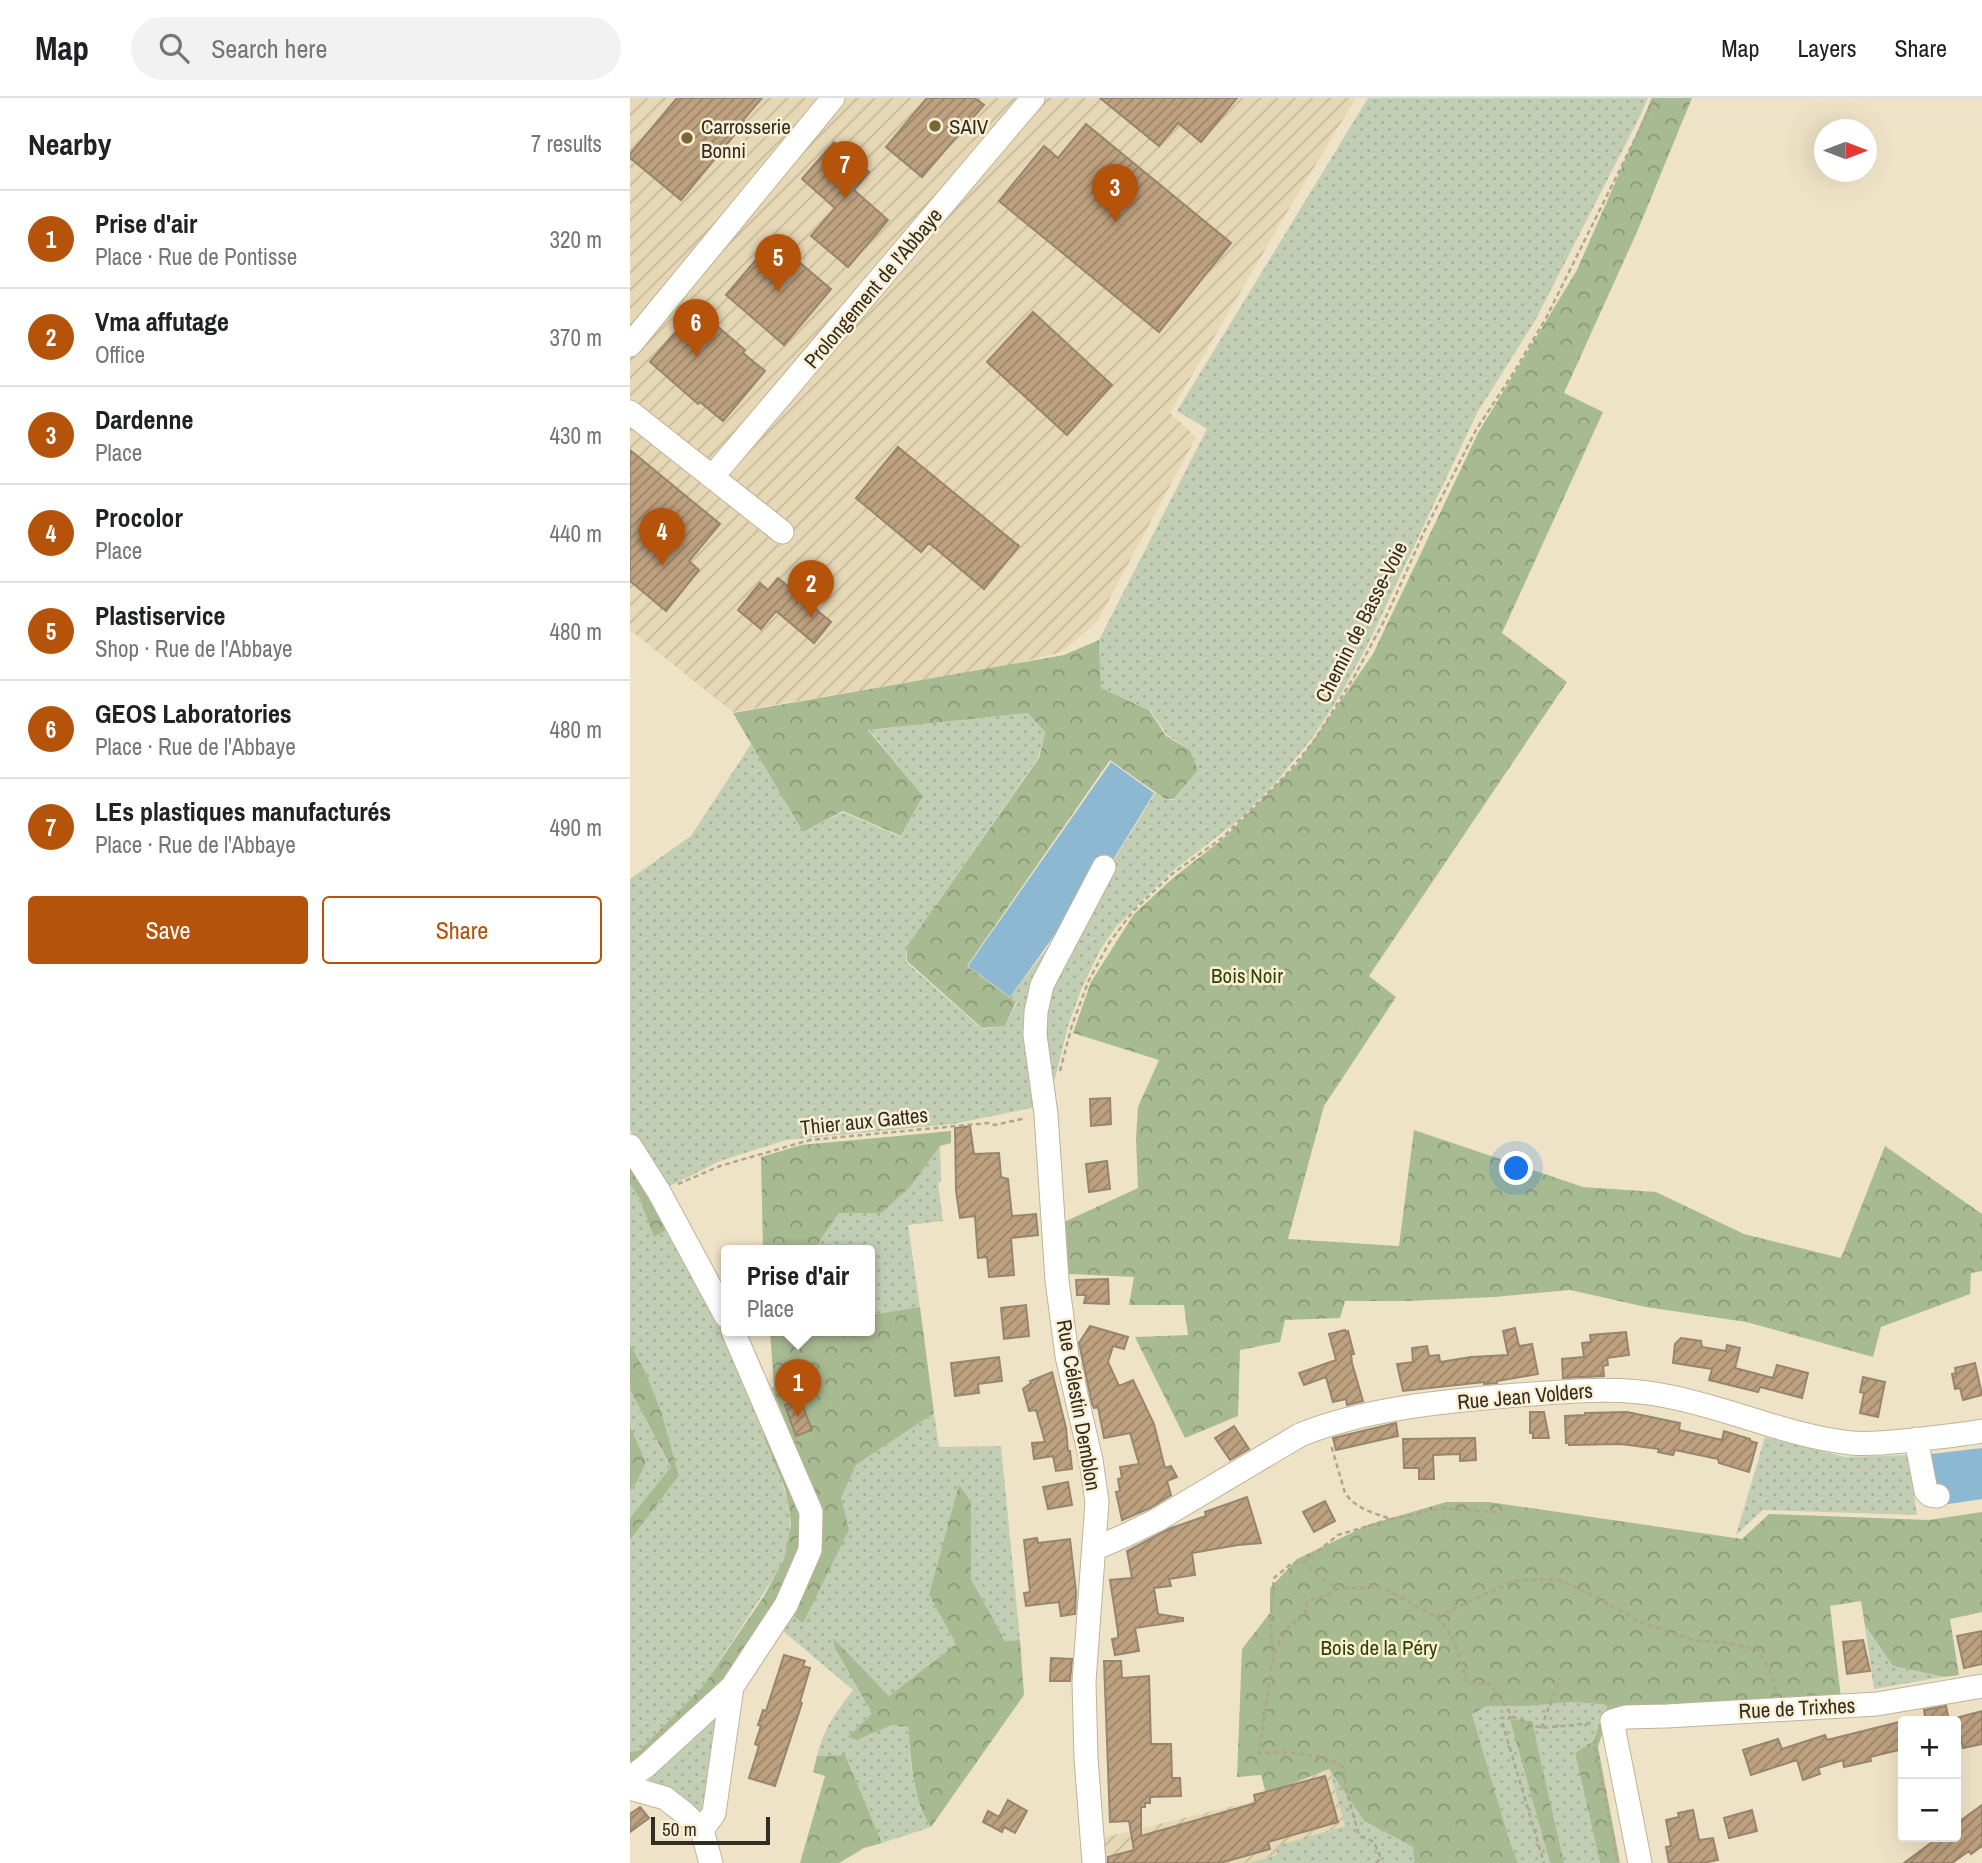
<!DOCTYPE html>
<html lang="en">
<head>
<meta charset="utf-8">
<style>
  :root { --surface:#fff; --page:#f2f2f2; --text:#202124; --muted:#757577; --line:#e0e0e0; --accent:#b45309 }
  body { margin:0; font-family:"Archivo Narrow",sans-serif; background:var(--page); color:var(--text) }
  .controls { position:absolute; right:21px; bottom:21px; display:grid; overflow:hidden; border-radius:7px; box-shadow:0 7px 28px #0002 }
  .controls button { width:63px; height:63px; display:grid; place-items:center; padding:0; border:0; border-bottom:2px solid var(--line); background:var(--surface); color:var(--text); font:35px sans-serif }
  .compass { position:absolute; left:1184px; top:21px; width:63px; height:63px; border-radius:50%; background:var(--surface); box-shadow:0 7px 28px #0002; rotate:90deg }
  .scale { position:absolute; left:21px; bottom:18px; width:119px; box-sizing:border-box; padding-left:7px; border:4px solid #322d23; border-top:0; font-size:19px; line-height:24px; white-space:nowrap; color:#322d23; -webkit-text-stroke:5px #fcf0d4; paint-order:stroke }
  .you { position:absolute; left:887px; top:1071px; width:24px; height:24px; margin:-18px; border:5px solid #fff; border-radius:50%; background:#1a73e8; box-shadow:0 0 0 10px #1a73e833 }
  .badge { display:grid; place-items:center; width:46px; height:46px; border-radius:50%; background:var(--accent); color:#fff; font-size:23px; font-weight:700 }
  .pin { position:absolute; translate:-50% -58px; filter:drop-shadow(0 2px 4px #0008) }
  .pin::after { content:''; position:absolute; top:37px; width:24px; height:21px; background:inherit; clip-path:polygon(0 0,100% 0,50% 100%) }
  .popup { position:absolute; left:91px; top:1147px; width:154px; height:91px; box-sizing:border-box; display:grid; place-content:center; border-radius:7px; background:var(--surface); filter:drop-shadow(0 2px 5px #0005); font-size:23px; white-space:nowrap; color:var(--muted) }
  .popup b { font-size:26px; color:var(--text) }
  .popup::after { content:''; position:absolute; left:50%; top:100%; margin-left:-14px; border:14px solid transparent; border-top-color:var(--surface) }
  .list { margin:0; padding:0; list-style:none }
  h2 { display:flex; justify-content:space-between; align-items:center; height:91px; margin:0; padding:0 28px; font-size:30px }
  h2 small { font-size:23px; font-weight:400; color:var(--muted) }
  .list li { display:grid; grid-template-columns:46px 1fr auto; gap:21px; align-items:center; box-sizing:border-box; height:98px; padding:0 28px; border-top:2px solid var(--line) }
  .list b { display:block; font-size:26px; white-space:nowrap }
  .list p { margin:0; font-size:23px; white-space:nowrap; color:var(--muted) }
  .list em { font-size:23px; font-style:normal; color:var(--muted) }
  .actions { display:flex; gap:14px; padding:21px 28px }
  .actions a { flex:1; padding:16px 0; border:2px solid var(--accent); border-radius:7px; text-align:center; font-size:24px; color:var(--accent) }
  .actions .main { background:var(--accent); color:#fff }
  .icon { flex:none; width:38px; height:38px; fill:none; stroke:currentColor; stroke-width:2; stroke-linecap:round; stroke-linejoin:round }
  .map { position:relative; flex:none; width:1352px; height:1765px; overflow:hidden }
  header { display:flex; align-items:center; gap:42px; box-sizing:border-box; height:98px; padding:0 35px; background:var(--surface); border-bottom:2px solid var(--line) }
  header strong { font-size:33px }
  nav { display:flex; gap:38px; margin-inline-start:auto; font-size:24px }
  .search { width:490px; height:63px; background:var(--page); display:flex; align-items:center; gap:18px; box-sizing:border-box; padding:0 24px; border-radius:38px; color:var(--muted); font-size:26px }
  main { display:flex }
  aside { flex:1; background:var(--surface) }
  .map>svg:first-child { display:block }
  .industrial { fill:url(#industrial-furrows) }
  .grass { fill:url(#grass-dots) }
  .forest { fill:url(#forest-crowns) }
  .water { fill:#8db8d1 }
  .building { fill:url(#building-hatch); stroke:#98856f; stroke-width:2 }
  .lines { fill:none; stroke-linecap:round; stroke-linejoin:round }
  .minor-casing { stroke:#bfb398; stroke-width:25 }
  .path { stroke:#afa690; stroke-width:2.5; stroke-dasharray:5 3.5; stroke-linecap:butt }
  .minor { stroke:#fff; stroke-width:23 }
  .poi-dot { fill:#796836; stroke:#fcf0d4; stroke-width:2.5 }
  .labels { text-anchor:middle; dominant-baseline:central; stroke-width:5; stroke-linejoin:round; paint-order:stroke }
  .poi-label { font-size:21px; fill:#322d23; stroke:#fcf0d4; text-anchor:start }
  .street-label { font-size:21px; fill:#322d23; stroke:#fcf0d4 }
  .park-label { font-size:21px; fill:#2d4303; stroke:#fcf0d4 }
</style>
</head>
<body>
<header>
<strong>Map</strong>
<div class="search"><svg class="icon" aria-label="search" viewBox="0 0 24 24"><circle cx="10" cy="10" r="6"/><path d="M15 15l6 6"/></svg>Search here</div>
<nav><a>Map</a><a>Layers</a><a>Share</a></nav>
</header>
<main>
<aside>
<h2>Nearby<small>7 results</small></h2>
<ul class="list">
<li><span class="badge">1</span><div><b>Prise d'air</b><p>Place · Rue de Pontisse</p></div><em>320 m</em></li>
<li><span class="badge">2</span><div><b>Vma affutage</b><p>Office</p></div><em>370 m</em></li>
<li><span class="badge">3</span><div><b>Dardenne</b><p>Place</p></div><em>430 m</em></li>
<li><span class="badge">4</span><div><b>Procolor</b><p>Place</p></div><em>440 m</em></li>
<li><span class="badge">5</span><div><b>Plastiservice</b><p>Shop · Rue de l'Abbaye</p></div><em>480 m</em></li>
<li><span class="badge">6</span><div><b>GEOS Laboratories</b><p>Place · Rue de l'Abbaye</p></div><em>480 m</em></li>
<li><span class="badge">7</span><div><b>LEs plastiques manufacturés</b><p>Place · Rue de l'Abbaye</p></div><em>490 m</em></li>
</ul>
<div class="actions"><a class="main">Save</a><a>Share</a></div>
</aside>
<div class="map">
<svg width="1352" height="1765" viewBox="0 0 1352 1765">
  <defs>
    <pattern id="industrial-furrows" width="10" height="10" patternUnits="userSpaceOnUse" patternTransform="scale(1.75)"><rect width="10" height="10" fill="#e6d8b5"/><path d="M-1 1l2-2M0 10L10 0M9 11l2-2" fill="none" stroke="#c6ba9b"/></pattern>
    <pattern id="grass-dots" width="8" height="8" patternUnits="userSpaceOnUse" patternTransform="scale(1.75)"><rect width="8" height="8" fill="#c2ceb4"/><path d="M2 2h.1M6 6h.1" fill="none" stroke="#a7b19a" stroke-width="1.8" stroke-linecap="round"/></pattern>
    <pattern id="forest-crowns" width="20" height="18" patternUnits="userSpaceOnUse" patternTransform="scale(1.75)"><rect width="20" height="18" fill="#a8ba92"/><path d="M2 6a3 3 0 1 1 6 0M12 15a3 3 0 1 1 6 0" fill="none" stroke="#899877"/></pattern>
    <pattern id="building-hatch" width="6" height="6" patternUnits="userSpaceOnUse" patternTransform="scale(1.75)"><rect width="6" height="6" fill="#bea17f"/><path d="M-1 1l2-2M0 6l6-6M5 7l2-2" fill="none" stroke="#9b8468"/></pattern>
  </defs>
  <rect width="100%" height="100%" fill="#efe3c7"/>
  <path class="industrial" d="M0,0H726L657,114L540,315L566,339L467,524L432,554L357,573L315,578L103,614L0,532Z
    M699,1671L716,1728L647,1748V1757L619,1765H472L467,1741L620,1704L636,1696Z"/>
  <path class="grass" d="M738,0H1018L1010,18L906,221L847,315L737,548L712,594L683,639L647,683L610,721L540,775L486,829L470,852L451,892L438,928L425,981L407,982L411,1008L323,1026L156,1042L90,1063L36,1090L0,1032V781L61,738L121,646L173,734L213,714L271,739L293,698L239,632L398,615L415,634L408,660L277,848L276,864L352,931L375,928L387,905L380,899L443,816L457,806L525,695L534,701L544,702L568,672L560,652L537,637L520,612L471,590L469,542L577,331L547,313Z
    M310,1048L311,1084L308,1085L313,1123L278,1127L290,1209L240,1217V1153H183L209,1115L281,1088Z
    M0,1086L10,1101L24,1138L40,1130L96,1231L137,1329C133,1345 139,1351 145,1366C160,1404 168,1434 148,1473L73,1588L10,1652L0,1654V1442L49,1378L32,1316L16,1275L0,1246Z
    M0,1292L41,1370L0,1420V1393L7,1384L16,1364L0,1328Z
    M304,1315L309,1349L371,1348L390,1542L375,1543L341,1481V1404L299,1497L326,1546L259,1598L203,1542L242,1615L218,1639L227,1642L262,1627L278,1629C281,1664 281,1699 301,1729L252,1745L215,1657L187,1658C194,1630 206,1614 223,1592L147,1528L159,1514L173,1524L211,1400L226,1367Z
    M1135,1339L1215,1359L1278,1357L1287,1417L1133,1412L1106,1437Z
    M1235,1529L1263,1568L1313,1579L1244,1591Z
    M945,1604L979,1607L963,1643L945,1655L970,1765H934L902,1624L881,1622L920,1765H888L880,1744L842,1616L857,1608H897Z
    M82,1620L88,1623L72,1716L67,1715L22,1686L19,1683V1678Z
    M699,1671L734,1723L783,1749L784,1765H619L647,1757L646,1748L715,1728Z"/>
  <path class="forest" d="M1022,0H1062L1007,134L934,295L973,314L872,535L937,584L739,878L766,899L694,1008L658,1141L769,1148L784,1032L953,1089L1026,1094L1114,1136L1211,1160L1255,1048L1352,1116V1173L1341,1175L1340,1196L1251,1229L1243,1259L1116,1224L1016,1209L940,1192L865,1199L778,1203H715L710,1220L655,1222L650,1244L610,1252L608,1318L555,1340L505,1239L558,1237L554,1207H499L504,1179L439,1176L432,1125L508,1090L506,1041L508,1009L529,962L443,935L461,884L504,816L543,780L593,741L667,666L743,556L848,335L947,172Z
    M469,542L471,590L519,612L536,638L560,652L568,672L544,701H535L480,662L337,868L386,904L375,928L352,930L277,863V848L409,660L415,634L398,615L238,632L293,698L271,738L213,713L173,734L103,615L434,557Z
    M321,1033V1045L310,1048L281,1088L251,1115H209L183,1153H133L131,1059L171,1047Z
    M0,1066L40,1130L24,1139L10,1101L0,1086Z
    M290,1209L304,1315L226,1367L211,1400L219,1432L173,1525L159,1514L183,1393L142,1290L144,1289L140,1233H240V1217Z
    M0,1246L16,1275L32,1316L49,1378L0,1442V1420L41,1369L0,1292Z
    M0,1328L16,1364L7,1384L0,1393Z
    M137,1329L173,1415L175,1449L151,1507L98,1587L0,1669V1654L10,1652L73,1588L134,1498L154,1461L161,1427L159,1411L155,1391L134,1340Z
    M329,1387L341,1404V1481L375,1543L390,1542L394,1597L301,1729C281,1699 282,1664 278,1629L262,1627L227,1642L218,1639L242,1615L205,1550L203,1540L259,1598L326,1546L299,1497Z
    M816,1404H859L1112,1441L1139,1416L1299,1422L1352,1414V1514L1320,1521L1329,1577L1314,1579L1263,1568L1235,1528L1231,1503L1200,1508L1211,1600L980,1611L968,1649L990,1765H970L945,1655L963,1643L978,1607L945,1604L897,1608H857L842,1616L880,1744L888,1765H784L783,1749L734,1723L699,1671L636,1696L631,1677L607,1679L612,1551L640,1515V1490L667,1461L738,1427Z
    M880,1621L902,1623L934,1765H920Z
    M215,1657L252,1745L234,1750L209,1765H170L195,1678L183,1674L187,1658Z"/>
  <path class="water" d="M481,664L524,695L467,788L459,789L380,899L338,868Z
    M1352,1350V1401L1319,1406L1307,1405L1284,1358Z"/>
  <path class="building" d="M47,0H132L113,22L115,24L51,102L0,60V56Z
    M297,0H345L354,7L292,79L256,49Z
    M470,0H607L571,44L548,25L529,48Z
    M456,26L601,145L529,234L369,103L414,48L428,60Z
    M204,44L239,74L224,92L258,122L218,169L181,138L205,110L172,81Z
    M143,142L201,191L154,247L96,197Z
    M66,210L115,252L113,255L135,273L93,323L70,304L68,306L20,264Z
    M403,214L482,287L437,337L357,264Z
    M268,349L389,448L354,491L299,445L291,454L226,400Z
    M0,352L90,426L59,463L69,472L36,513L0,483Z
    M148,480L201,524L184,545L146,513L131,531L108,512L130,485L138,492Z
    M480,1000L481,1026L461,1028L460,1001Z
    M340,1028L344,1056L369,1055L371,1079L378,1081L382,1118L406,1116L408,1137L381,1140L384,1177L359,1179L357,1159L348,1160L345,1118L330,1120L326,1093L325,1030Z
    M477,1063L480,1091L459,1094L456,1066Z
    M478,1181L479,1206L454,1205L456,1197H447L446,1182Z
    M396,1207L399,1238L374,1241L371,1210Z
    M460,1228L498,1239L494,1251L483,1248L478,1264L489,1288L503,1282L524,1326L535,1370L541,1368L547,1379L537,1383L541,1397L520,1410L492,1422L486,1394L490,1393L488,1381L492,1380L490,1369L509,1366L500,1335L474,1340L468,1309L464,1310L462,1306L449,1245Z
    M885,1230L889,1248L902,1246L908,1276L867,1283V1285L854,1286V1284L773,1293L767,1266L783,1264L782,1250L797,1248L799,1258L809,1257L810,1264L841,1259L878,1257L873,1233Z
    M715,1232L716,1234L718,1233L724,1256H721L722,1265L733,1303L717,1307L716,1301L703,1304L696,1279L674,1287L669,1275L706,1262L699,1236Z
    M996,1234L999,1257L977,1260L978,1267L973,1268L974,1278L933,1280L932,1261L954,1259L952,1245L961,1244L960,1237Z
    M1051,1240L1071,1243L1072,1249L1096,1253L1097,1247L1110,1250L1105,1270L1143,1280L1147,1267L1178,1275L1172,1300L1130,1289L1128,1294L1079,1282L1082,1271L1043,1265L1045,1246Z
    M369,1259L372,1283L348,1286L349,1295L325,1298L321,1265Z
    M1345,1265L1352,1297L1333,1302L1330,1290L1325,1291L1322,1276L1326,1275L1325,1270Z
    M422,1274L436,1330L438,1353H440L442,1371L426,1373L423,1358L404,1361L402,1345L415,1344L406,1312L399,1313L393,1291L401,1285L400,1283Z
    M1233,1279L1255,1284L1248,1319L1230,1315L1234,1295L1230,1294Z
    M170,1301L182,1332L166,1338L155,1307Z
    M900,1314H914L919,1340H903V1335H900Z
    M997,1314L1050,1325L1049,1332L1092,1342L1094,1333L1120,1341V1343L1127,1345L1119,1374L1089,1365L1088,1361L1045,1352L1043,1357L1028,1354L1029,1351L991,1346L939,1347V1345H936L935,1318L955,1317V1315Z
    M766,1325L768,1338L706,1352L703,1340Z
    M604,1328L619,1351L600,1362L585,1340Z
    M845,1340L846,1362L830,1363V1356L803,1357L804,1381H789V1370H774L773,1341Z
    M438,1384L442,1407L418,1411L413,1389Z
    M617,1399L631,1445L608,1447L562,1455L565,1477L539,1481L541,1488L524,1490L528,1516L553,1520V1523L505,1530L509,1553L485,1557L482,1541L488,1540V1534L480,1482L502,1480L497,1453L541,1430L576,1418L575,1414Z
    M695,1403L705,1423L684,1434L673,1414Z
    M407,1440L408,1445L440,1441L446,1494L445,1516L431,1518L429,1504L396,1508L394,1495L400,1494L394,1442Z
    M1352,1533V1566L1334,1570L1327,1538Z
    M1233,1542L1240,1573L1217,1576L1213,1544Z
    M154,1557L175,1563L173,1568L180,1570L170,1604L172,1605L145,1688L119,1680L129,1648L125,1646L131,1628L128,1627L133,1612L136,1613Z
    M421,1560L442,1561L440,1583H420Z
    M474,1563H491L492,1580L519,1578L521,1646H541L542,1680H550L551,1698L520,1699V1705H515V1709H511V1738L626,1705L624,1697L695,1678L708,1724L638,1744L640,1751L590,1765H478V1759L504,1752L499,1723L480,1724Z
    M1316,1608L1319,1623H1296L1294,1612Z
    M1352,1613V1646L1333,1650L1326,1620Z
    M1273,1623V1651L1240,1659L1241,1663L1214,1669L1213,1662L1188,1670L1190,1676L1173,1682L1167,1662L1121,1677L1113,1652L1148,1641L1152,1651L1195,1637L1197,1642Z
    M378,1702L397,1713L385,1735L374,1729L372,1734L353,1724L358,1713L369,1719Z
    M1352,1707V1748L1341,1756L1339,1753L1322,1765H1274L1309,1739H1326V1726Z
    M10,1709L19,1720L0,1734V1716Z
    M1063,1712L1069,1742L1083,1740L1088,1762L1072,1765H1039L1036,1749L1041,1748L1036,1722L1049,1719L1048,1715Z
    M1122,1712L1127,1733L1099,1740L1094,1720Z"/>
  <g class="lines">
    <defs>
      <path id="minor" d="M0,247L203,0
        M0,314L152,434
        M82,379L403,0
        M0,1048L29,1094L96,1218
        M1286,1341L1296,1393L1300,1397L1308,1398
        M464,1451L494,1438L527,1422L670,1337C736,1310 818,1303 888,1297C936,1294 983,1288 1031,1297C1095,1308 1156,1338 1221,1345C1242,1347 1263,1344 1284,1342C1307,1339 1329,1337 1352,1333
        M0,1680L16,1668L102,1589L156,1507L180,1452L181,1414L103,1233
        M0,1690L35,1700L53,1714L72,1732L81,1765
        M72,1732L84,1715L102,1589
        M464,1765L456,1660L454,1584L467,1404L461,1362L437,1258L427,1182L416,1016L405,937L406,914L412,887L474,769
        M1010,1765L982,1623L996,1619L1037,1618L1247,1606L1352,1588"/>
    </defs>
    <use href="#minor" class="minor-casing"/>
    <path class="path" d="M430,973L442,927L459,882L479,845L504,812L542,776L592,740L655,678L684,643L724,579L755,521L794,434L846,332L884,274L916,220L1017,17L1023,0
      M48,1086L90,1068L180,1042L358,1025L365,1027L396,1020
      M761,1421L814,1410L871,1415
      M674,1464L708,1437L761,1421C744,1415 726,1411 715,1395L701,1347
      M806,1519C825,1533 830,1562 837,1585L860,1586L883,1619L911,1630L964,1625
      M644,1554L659,1528L676,1516L675,1509L678,1502L698,1497L707,1491
      M883,1619L871,1620L914,1765
      M911,1630L930,1581
      M967,1642L964,1645L988,1765
      M746,1765L751,1760L744,1744L729,1737L717,1695L713,1669L695,1659L652,1654L629,1655L644,1554L640,1531L644,1480L662,1465L674,1464L687,1477L707,1491L752,1489L806,1519L884,1483L916,1481L931,1483L967,1499L1011,1525L1064,1542L1099,1545L1128,1552L1139,1570L1146,1594"/>
    <use href="#minor" class="minor"/>
  </g>
  <g class="poi-dot">
    <circle cx="305" cy="28" r="7"/>
    <circle cx="57" cy="40" r="7"/>
  </g>
  <g class="labels">
    <g class="poi-label">
      <text x="71" y="28">Carrosserie<tspan x="71" dy="24">Bonni</tspan></text>
      <text x="319" y="28">SAIV</text>
    </g>
    <g class="street-label">
      <text transform="translate(243 190) rotate(-50)">Prolongement de l'Abbaye</text>
      <text transform="translate(731 524) rotate(-63)">Chemin de Basse-Voie</text>
      <text transform="translate(234 1023) rotate(-6)">Thier aux Gattes</text>
      <text transform="translate(895 1298) rotate(-5)">Rue Jean Volders</text>
      <text transform="translate(449 1307) rotate(80)">Rue Célestin Demblon</text>
      <text transform="translate(1167 1610) rotate(-3)">Rue de Trixhes</text>
    </g>
    <g class="park-label">
      <text x="617" y="877">Bois Noir</text>
      <text x="749" y="1549">Bois de la Péry</text>
    </g>
  </g>
</svg>
<div class="controls">
<button>+</button>
<button>−</button>
</div>
<svg class="compass" viewBox="-18 -18 36 36"><path d="M0-13l5 13h-10z" fill="#e53935"/><path d="M0 13l5-13h-10z" fill="#757577"/></svg>
<div class="scale">50 m</div>
<div class="you"></div>
<div class="pin badge" style="left:168px;top:1319px">1</div>
<div class="popup"><b>Prise d'air</b>Place</div>
<div class="pin badge" style="left:181px;top:520px">2</div>
<div class="pin badge" style="left:485px;top:124px">3</div>
<div class="pin badge" style="left:32px;top:468px">4</div>
<div class="pin badge" style="left:148px;top:194px">5</div>
<div class="pin badge" style="left:66px;top:259px">6</div>
<div class="pin badge" style="left:215px;top:101px">7</div>
</div>
</main>
</body>
</html>
